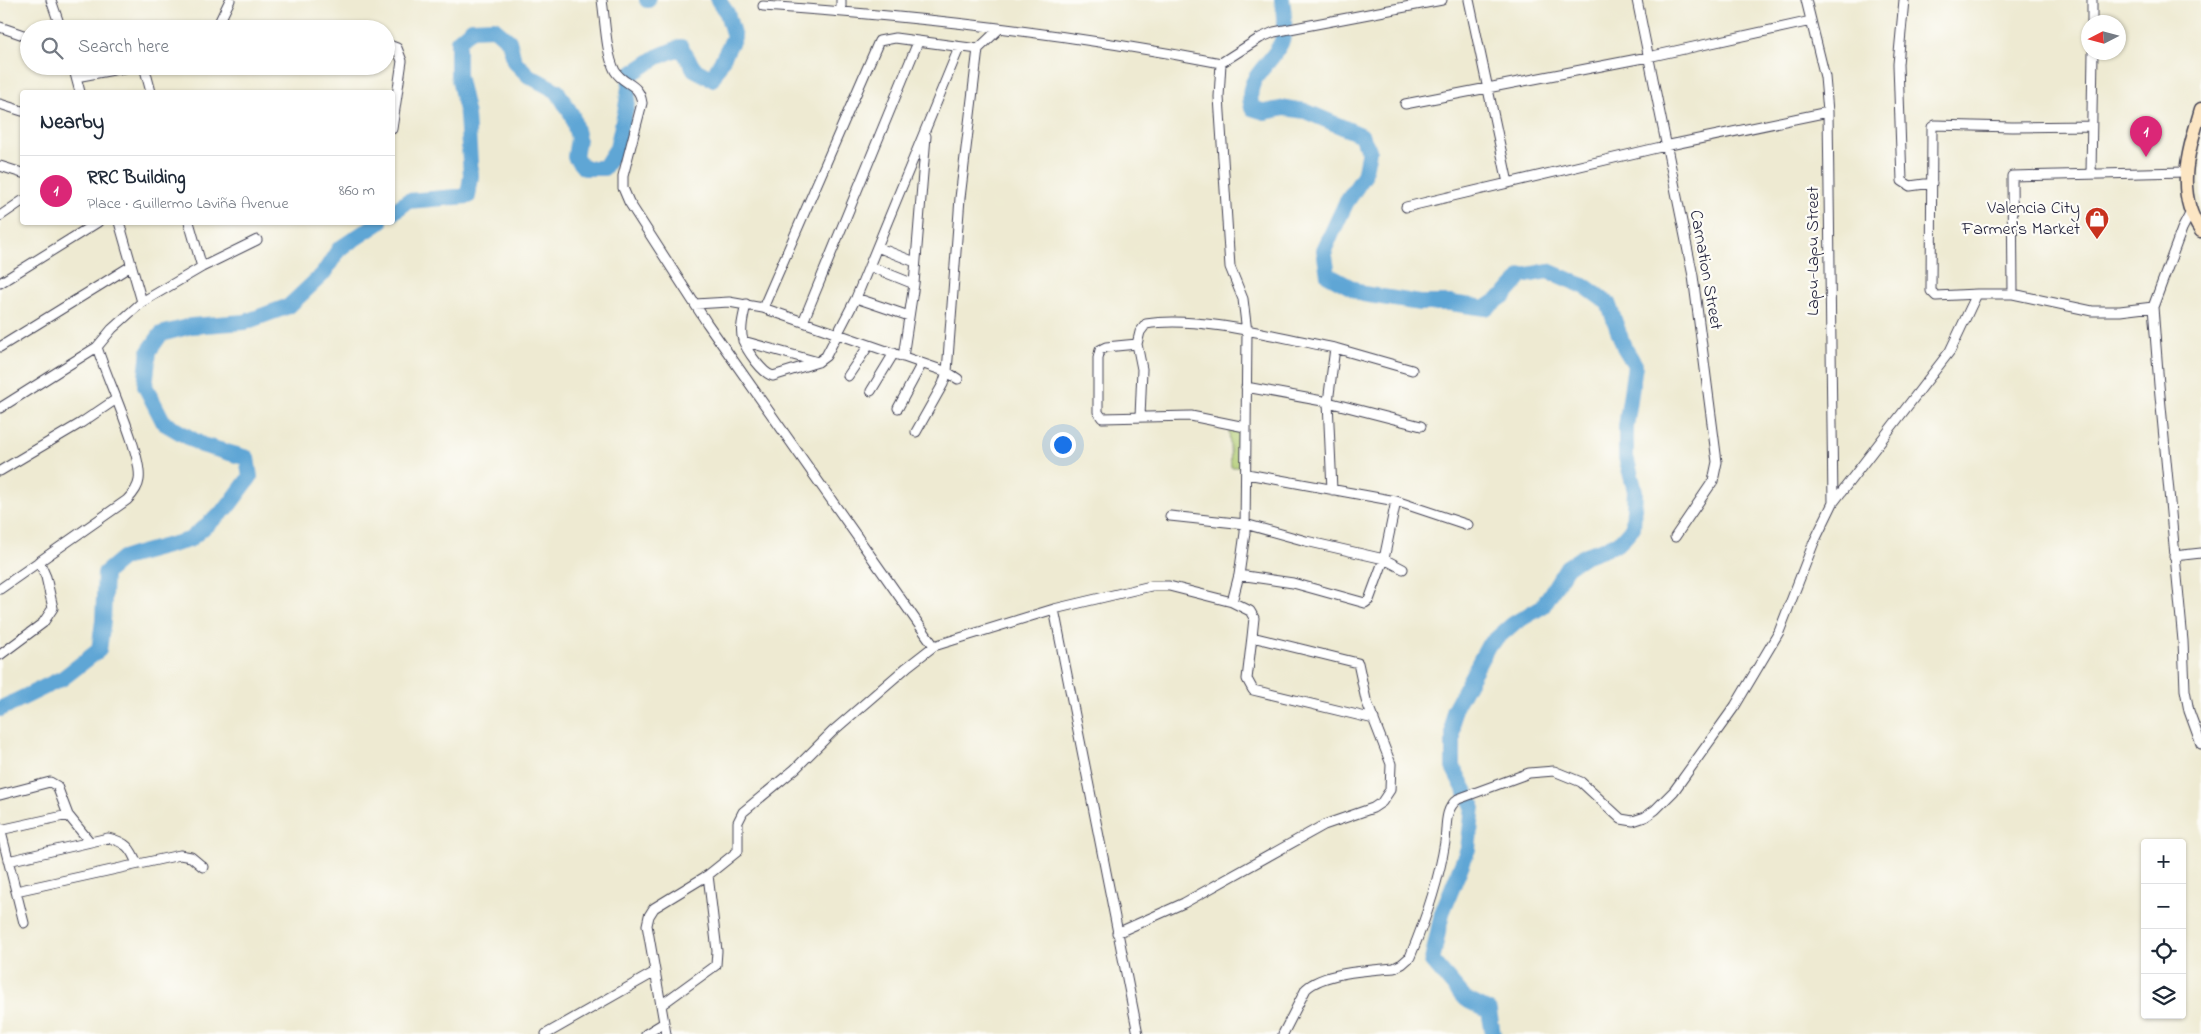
<!DOCTYPE html>
<html lang="en">
<head>
<meta charset="utf-8">
<style>
  :root { --surface:#fff; --page:#f2f2f3; --text:#1f2937; --muted:#747a83; --line:#e0e1e3; --accent:#db2777 }
  body { margin:0; font-family:"Indie Flower",sans-serif; background:var(--page); color:var(--text) }
  .controls { position:absolute; right:15px; bottom:15px; display:grid; overflow:hidden; border-radius:5px; box-shadow:0 1px 4px #0004 }
  .controls button { width:45px; height:45px; display:grid; place-items:center; padding:0; border:0; border-bottom:1px solid var(--line); background:var(--surface); color:var(--text); font:25px sans-serif }
  .compass { position:absolute; left:2081px; top:15px; width:45px; height:45px; border-radius:50%; background:var(--surface); box-shadow:0 1px 4px #0004; rotate:264deg }
  .you { position:absolute; left:1062px; top:444px; width:18px; height:18px; margin:-12px; border:4px solid #fff; border-radius:50%; background:#1a73e8; box-shadow:0 0 0 8px #1a73e833 }
  .badge { display:grid; place-items:center; width:32px; height:32px; border-radius:50%; background:var(--accent); color:#fff; font-size:16px; font-weight:700 }
  .pin { position:absolute; translate:-50% -41px; filter:drop-shadow(0 1px 2px #0008) }
  .pin::after { content:''; position:absolute; top:26px; width:18px; height:15px; background:inherit; clip-path:polygon(0 0,100% 0,50% 100%) }
  .list { margin:0; padding:0; list-style:none }
  h2 { display:flex; justify-content:space-between; align-items:center; height:65px; margin:0; padding:0 20px; font-size:21px }
  h2 small { font-size:16px; font-weight:400; color:var(--muted) }
  .list li { display:grid; grid-template-columns:32px 1fr auto; gap:15px; align-items:center; box-sizing:border-box; height:70px; padding:0 20px; border-top:1px solid var(--line) }
  .list b { display:block; font-size:19px; white-space:nowrap }
  .list p { margin:0; font-size:16px; white-space:nowrap; color:var(--muted) }
  .list em { font-size:16px; font-style:normal; color:var(--muted) }
  .icon { flex:none; width:28px; height:28px; fill:none; stroke:currentColor; stroke-width:2; stroke-linecap:round; stroke-linejoin:round }
  .map { position:relative; flex:none; width:2201px; height:1034px; overflow:hidden }
  .search { position:absolute; background:var(--surface); box-shadow:0 1px 4px #0004; left:20px; top:20px; width:375px; height:55px; display:flex; align-items:center; gap:12px; box-sizing:border-box; padding:0 18px; border-radius:28px; color:var(--muted); font-size:19px }
  .panel { position:absolute; background:var(--surface); box-shadow:0 1px 4px #0004; left:20px; top:90px; width:375px; height:135px; border-radius:5px }
  .map>svg:first-child { display:block }
  .green { fill:#b0cb72; stroke:#697656 }
  .lines { fill:none; stroke-linecap:round; stroke-linejoin:round }
  .river { stroke:#5ea6d5; stroke-width:16 }
  .street-casing { stroke:#414052; stroke-width:11 }
  .secondary-casing { stroke:#414052; stroke-width:15 }
  .street { stroke:#fff; stroke-width:9 }
  .secondary { stroke:#fce6c4; stroke-width:12 }
  .labels { text-anchor:middle; dominant-baseline:central; stroke-width:4.5; stroke-linejoin:round; paint-order:stroke }
  .poi-label { font-size:18px; fill:#22223b; stroke:#fdfcf7; text-anchor:end }
  .street-label { font-size:18px; fill:#22223b; stroke:#fdfcf7 }
</style>
</head>
<body>
<div class="map">
<svg width="2201" height="1034" viewBox="0 0 2201 1034">
  <rect width="100%" height="100%" fill="#fdfcf7"/>
  <filter id="ink" filterUnits="userSpaceOnUse"><feTurbulence type="fractalNoise" baseFrequency=".02" numOctaves="2"/><feDisplacementMap in="SourceGraphic" scale="10" xChannelSelector="R" yChannelSelector="G"/><feConvolveMatrix kernelMatrix="1 2 1 2 8 2 1 2 1" color-interpolation-filters="sRGB"/></filter>
  <filter id="wash" filterUnits="userSpaceOnUse"><feTurbulence type="fractalNoise" baseFrequency=".0096" numOctaves="4" result="noise"/><feDisplacementMap in="SourceGraphic" scale="20" xChannelSelector="R" yChannelSelector="G"/><feGaussianBlur stdDeviation="1.12" result="paint"/><feColorMatrix in="noise" values="0 0 0 0 0 0 0 0 0 0 0 0 0 0 0 0 0 1.4 0 .05"/><feComposite in="paint" operator="in"/></filter>
  <g filter="url(#wash)">
    <rect width="100%" height="100%" fill="#eeead2"/>
    <path class="green" d="M1229,430L1243,431L1244,467H1231Z"/>
    <g class="lines">
      <path class="river" d="M647,0H648
        M1282,0C1284,12 1286,31 1281,43C1270,67 1243,77 1252,108L1265,112L1285,108L1305,111L1361,135L1369,150L1364,176L1346,203L1324,250L1328,275L1363,294L1420,303H1450L1486,308L1505,295L1522,276L1548,271L1586,287L1608,303L1624,347L1635,365L1626,427V457L1635,491L1633,527L1619,543L1584,556L1567,567L1543,606L1513,624L1488,646L1453,711V767L1473,806L1468,849L1442,913L1432,961L1465,999L1489,1011L1493,1034
        M392,213L408,201L468,196L471,176L469,147L467,115L458,75V41L472,29L494,28L509,41L514,61L529,76L557,91L572,115L578,138L575,157L584,168H604L617,148L626,108L631,74L657,57L681,47L694,69L712,79L734,37L727,13L718,0
        M0,709L63,678L99,650L103,621L105,573L123,558L189,540L227,508L250,477L247,458L202,445L164,423L145,386L149,351L161,334L191,326L245,322L289,306L323,274L339,249L380,222"/>
    </g>
  </g>
  <g filter="url(#ink)">
    <g class="lines">
      <defs>
        <path id="street" d="M51,0L61,29
          M602,0C605,19 606,54 615,71C624,86 639,82 642,103L623,176V188L629,202L707,323L934,646
          M1469,0L1508,183
          M1637,0L1693,276L1717,462L1713,481L1675,537
          M1806,0L1825,77L1828,112L1833,503
          M1904,0L1898,64L1902,181L1910,186L1932,183
          M2092,0V22
          M763,6C915,16 1072,34 1221,63L1260,38L1274,32L1442,0
          M841,11V0
          M0,27L29,37
          M216,29L230,0
          M386,44L397,48L402,61L392,129
          M1221,63L1219,97L1230,267L1243,299L1247,332L1245,533L1239,575L1232,602
          M73,66L80,92
          M144,66L151,92
          M76,77L135,66
          M0,104L22,111
          M1405,104L1648,57L1811,21
          M0,166L22,173
          M2091,174L2093,52
          M1406,207L1665,146L1828,112
          M0,216L22,201
          M877,247L915,262
          M869,266L914,284
          M202,267L257,240
          M0,283L98,222
          M1977,294L1936,296L1931,291L1932,127L1935,125L2012,127L2090,126
          M2013,294L2012,176L2185,172
          M856,298L909,316
          M142,302L202,267L189,222
          M695,304L729,302L763,308L947,372L958,379
          M746,304C744,315 739,329 743,340C746,350 763,374 773,376L818,362L826,356L856,298L959,48
          M2153,307L2159,385L2183,641L2185,690L2189,711L2201,744
          M763,308L879,41L895,38L978,49
          M803,322L918,42
          M743,341L818,362
          M1137,344L1142,369L1140,417
          M0,347L131,266
          M1335,348L1412,370
          M903,357L914,284L926,136
          M848,376L869,345
          M1246,387L1328,402L1421,426
          M871,391L894,353
          M0,408L97,347
          M898,408L921,365
          M1245,427L1191,416L1102,418L1098,412V358L1100,350L1106,347L1137,344L1140,332L1146,324C1199,315 1281,338 1335,348L1328,402L1332,490
          M916,432L943,384L947,372L960,198L978,49L998,30
          M0,471L81,423L115,400
          M1247,474L1396,501L1468,525
          M1170,516L1245,524L1306,541L1384,559L1403,569
          M2174,556L2201,553
          M1239,575L1293,583L1365,603L1369,600L1384,559L1396,501
          M0,589L127,500C133,494 138,488 139,480C143,455 106,377 97,347L112,329L142,302L119,222
          M1054,609L1138,1034
          M1252,637L1247,679L1253,690L1374,719
          M0,655L43,623L53,608L46,577L39,561
          M0,795L50,782L57,786L68,815L90,842
          M0,828L24,923
          M0,830L68,815
          M8,861L108,838C126,842 131,848 137,864
          M16,891L180,855L191,857L203,867
          M661,1005L716,965L717,951L708,875
          M546,1034L655,972
          M646,1034L664,1023
          M666,1034L647,925L649,916L654,908L708,875L738,851V822L743,812L795,769L833,731L907,667L934,646L1054,609L1151,586H1169L1232,602L1250,611L1254,618L1252,637L1358,663L1366,700L1391,764L1390,790L1382,802L1373,808L1324,825L1184,903L1117,933
          M1283,1034L1306,989C1323,972 1371,970 1394,968L1402,964L1410,957C1425,921 1439,880 1445,842C1447,826 1444,809 1458,799L1529,773L1554,771L1581,782L1621,819L1633,821L1645,817L1655,810L1674,791L1735,706L1779,632L1814,542L1833,503L1950,351L1977,294H2013L2092,311H2120L2153,307L2182,229L2191,212"/>
        <path id="secondary" d="M2201,109C2189,150 2174,192 2201,231"/>
      </defs>
      <use href="#street" class="street-casing"/>
      <use href="#secondary" class="secondary-casing"/>
      <use href="#street" class="street"/>
      <use href="#secondary" class="secondary"/>
    </g>
  </g>
  <defs>
    <symbol id="shop-pin" viewBox="-11 -11 22 30"><path d="M0 17L-7.5 6A9.5 9.5 0 1 1 7.5 6Z" fill="#c8321e" stroke="#fdfcf7"/><path d="M-5-2.5h2.3a2.7 3.5 0 0 1 5.4 0H5L5.5 6h-11ZM-1.5-2.5h3a1.5 2.3 0 0 0-3 0Z" fill="#fff"/></symbol>
  </defs>
  <g fill-rule="evenodd">
    <use href="#shop-pin" x="2083" y="205" width="28" height="38"/>
  </g>
  <g class="labels">
    <g class="poi-label">
      <text x="2080" y="209">Valencia City<tspan x="2080" dy="21">Farmer's Market</tspan></text>
    </g>
    <g class="street-label">
      <text transform="translate(1814 251) rotate(-90)">Lapu-Lapu Street</text>
      <text transform="translate(1705 270) rotate(80)">Carnation Street</text>
    </g>
  </g>
</svg>
<div class="controls">
<button>+</button>
<button>−</button>
<button><svg class="icon" aria-label="locate" viewBox="0 0 24 24"><circle cx="12" cy="12" r="6"/><path d="M12 2v4M12 18v4M2 12h4M18 12h4"/></svg></button>
<button><svg class="icon" aria-label="layers" viewBox="0 0 24 24"><path d="M12 4l9 5-9 5-9-5zM3 14l9 5 9-5"/></svg></button>
</div>
<svg class="compass" viewBox="-18 -18 36 36"><path d="M0-13l5 13h-10z" fill="#e53935"/><path d="M0 13l5-13h-10z" fill="#747a83"/></svg>
<div class="you"></div>
<div class="pin badge" style="left:2146px;top:157px">1</div>
<div class="search"><svg class="icon" aria-label="search" viewBox="0 0 24 24"><circle cx="10" cy="10" r="6"/><path d="M15 15l6 6"/></svg>Search here</div>
<section class="panel">
<h2>Nearby<small></small></h2>
<ul class="list">
<li><span class="badge">1</span><div><b>RRC Building</b><p>Place · Guillermo Laviña Avenue</p></div><em>860 m</em></li>
</ul>
</section>
</div>
</body>
</html>
